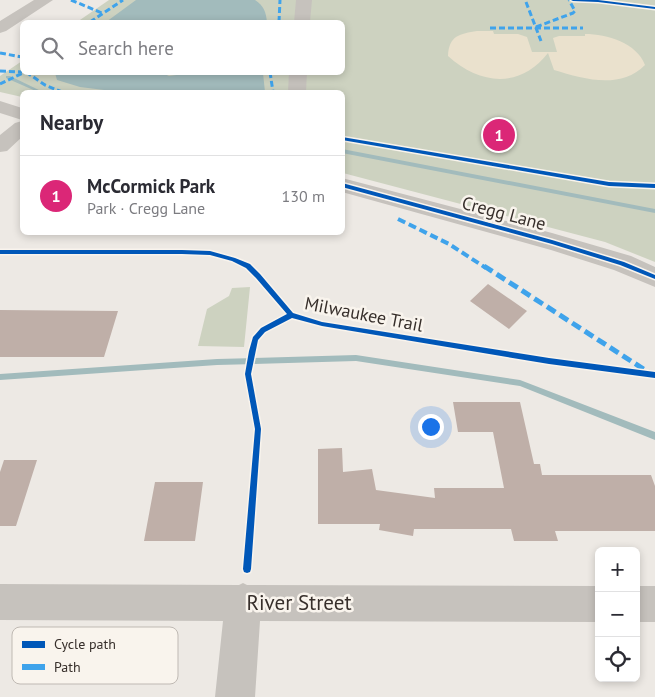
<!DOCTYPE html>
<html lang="en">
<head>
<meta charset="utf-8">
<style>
  :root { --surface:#fff; --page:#f7f7f7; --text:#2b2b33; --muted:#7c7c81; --line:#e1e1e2; --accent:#db2777 }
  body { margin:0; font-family:"PT Sans",sans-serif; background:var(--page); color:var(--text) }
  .controls { position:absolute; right:15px; bottom:15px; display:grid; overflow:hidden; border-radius:8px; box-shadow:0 2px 8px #0003 }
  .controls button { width:45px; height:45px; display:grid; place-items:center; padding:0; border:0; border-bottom:1px solid var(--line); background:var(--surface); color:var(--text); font:25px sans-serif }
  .you { position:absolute; left:430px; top:426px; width:18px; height:18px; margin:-12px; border:4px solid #fff; border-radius:50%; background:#1a73e8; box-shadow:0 0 0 8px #1a73e833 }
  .badge { display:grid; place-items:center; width:32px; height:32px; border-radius:50%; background:var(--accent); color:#fff; font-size:16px; font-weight:700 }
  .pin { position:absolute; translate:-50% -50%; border:2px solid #fff; box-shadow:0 1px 5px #0006 }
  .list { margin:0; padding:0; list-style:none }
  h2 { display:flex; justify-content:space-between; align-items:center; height:65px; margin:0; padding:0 20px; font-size:21px }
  h2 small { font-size:16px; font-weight:400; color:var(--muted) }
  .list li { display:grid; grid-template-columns:32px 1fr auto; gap:15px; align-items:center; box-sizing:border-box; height:80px; padding:0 20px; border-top:1px solid var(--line) }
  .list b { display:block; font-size:19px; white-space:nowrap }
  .list p { margin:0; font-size:16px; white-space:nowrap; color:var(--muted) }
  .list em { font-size:16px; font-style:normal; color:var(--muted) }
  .icon { flex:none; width:28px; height:28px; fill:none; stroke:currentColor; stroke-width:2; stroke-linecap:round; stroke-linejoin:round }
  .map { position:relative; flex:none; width:655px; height:697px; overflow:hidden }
  .search { position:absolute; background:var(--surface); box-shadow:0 2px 8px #0003; left:20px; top:20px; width:325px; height:55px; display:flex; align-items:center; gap:12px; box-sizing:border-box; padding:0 18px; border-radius:8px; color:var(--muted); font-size:19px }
  .panel { position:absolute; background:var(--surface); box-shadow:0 2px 8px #0003; left:20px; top:90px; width:325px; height:145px; border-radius:8px }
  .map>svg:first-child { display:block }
  .green { fill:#cdd2c0 }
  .sand { fill:#eae1cd }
  .water { fill:#a2bbbc }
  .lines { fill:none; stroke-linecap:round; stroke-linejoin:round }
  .stream { fill:#a2bbbc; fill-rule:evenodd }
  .building { fill:#bfafa8 }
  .minor { fill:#c6c2bd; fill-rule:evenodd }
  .quiet-far2 { stroke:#3fa3eb; stroke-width:3; stroke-dasharray:6 3; stroke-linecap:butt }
  .quiet-far1 { stroke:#3fa3eb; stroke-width:4; stroke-dasharray:8 4; stroke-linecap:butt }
  .quiet { stroke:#3fa3eb; stroke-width:5; stroke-dasharray:10 5; stroke-linecap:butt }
  .cycleway-casing { stroke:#f9f4ed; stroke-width:3 }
  .cycleway { fill:#0057b8; fill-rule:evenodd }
  .labels { text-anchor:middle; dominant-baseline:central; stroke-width:5; stroke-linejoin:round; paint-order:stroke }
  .street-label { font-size:18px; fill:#372f2b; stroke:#f9f4ed }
  .near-street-label { font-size:21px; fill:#372f2b; stroke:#f9f4ed }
  .key { fill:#f9f4ed; stroke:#bfb9b3; stroke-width:1 }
  .key-label { font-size:14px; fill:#372f2b }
</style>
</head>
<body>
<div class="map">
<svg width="655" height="697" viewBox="0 0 655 697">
  <rect width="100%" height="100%" fill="#ede9e4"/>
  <path class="green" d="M109,0H655V262L605,242L343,173L342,92H22V97L0,92V76L22,61V72H342V22H77Z
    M250,287L244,347L198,346L207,309L229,296L232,288Z"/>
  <path class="sand" d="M477,31H493L494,34H518L527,37L532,52H557L553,38L559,36H585V34C607,34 637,43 645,65C620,90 584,79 554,70L548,53C520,89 480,85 448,56C449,35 460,34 477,31Z"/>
  <path class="water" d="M136,0H255C264,6 266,12 267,22H106Z
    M160,72L169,76L198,72L263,73L265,92H155L145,91L120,92L80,87L57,80L55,73Z"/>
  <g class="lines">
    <path class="stream" d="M6,76H10L43,92H38L6,78Z
      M342,149L655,209V213L342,153Z
      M356,355L520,380L655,432V440L520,386L356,361L217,365L0,380V374L217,359Z"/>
  </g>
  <path class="building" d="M488,284L527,311L509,329L470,301Z
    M0,310L118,311L104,357H0Z
    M453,402H520L534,464H540L542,475H651L655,486V531H555L558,541H514L511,529H414L413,536L379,530L380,524H318V449L342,448L343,472L372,469L376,490L435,498L434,488H504L493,432H458Z
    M4,460H37L16,526H0V472Z
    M155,482H203L195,541H144Z"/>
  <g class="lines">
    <path class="minor" d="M34,0H53L6,31L0,33V21Z
      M296,0H312L310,22H294Z
      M289,72H307L306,92H288Z
      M0,101L22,108V120L0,113Z
      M22,121V137L7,151L0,152V135L15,123Z
      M342,178L552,233L631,256L655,267V287L614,270L551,250L342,192Z
      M243,583L247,585L599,586V622L260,621L255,697H215L223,621L0,620V584L239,585Z
      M636,586H655V622H636Z"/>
    <path class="quiet-far2" d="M71,0L102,13
      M526,2L541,41
      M90,22L123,0
      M279,22L280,0
      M536,27L573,13L575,11L569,0
      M490,28H583
      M0,53L22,57
      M0,71L22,72
      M26,72L45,85L62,92
      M270,72L273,92
      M0,84L25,72"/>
    <path class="quiet-far1" d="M398,219L449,244L486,268"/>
    <path class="quiet" d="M484,266L648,372"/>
    <defs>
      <path id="cycleway" d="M571,0H598L655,7V9L598,2L573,1Z
        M342,137L609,182L655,184V188L609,186L342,140Z
        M342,183L552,240L624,262L655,275V279L620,265L552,244L342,187Z
        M0,250H182L210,251L235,258L250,264L260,274L293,313L322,322L549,358L655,372V378L549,364L322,326L292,318L265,332L258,340L251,374L261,429L251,569L250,572L247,573L244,572L243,569L255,429L245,374L249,351L253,337L261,328L287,314L256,278L246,268L232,261L210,255L182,254H0Z"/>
    </defs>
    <use href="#cycleway" class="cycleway-casing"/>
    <use href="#cycleway" class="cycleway"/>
  </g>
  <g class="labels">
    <g class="street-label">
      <text transform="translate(504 213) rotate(15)">Cregg Lane</text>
      <text transform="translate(364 314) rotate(11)">Milwaukee Trail</text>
    </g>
    <g class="near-street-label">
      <text x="299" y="602">River Street</text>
    </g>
  </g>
  <rect x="12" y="627" width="166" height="57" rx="8" class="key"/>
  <rect x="22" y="641" width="23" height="7" fill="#0057b8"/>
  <rect x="22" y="664" width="23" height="6" fill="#3fa3eb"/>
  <g class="key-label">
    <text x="54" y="649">Cycle path</text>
    <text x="54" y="672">Path</text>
  </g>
</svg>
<div class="controls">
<button>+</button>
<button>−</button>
<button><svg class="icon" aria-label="locate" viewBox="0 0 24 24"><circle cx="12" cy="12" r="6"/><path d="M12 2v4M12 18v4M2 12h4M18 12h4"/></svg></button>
</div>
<div class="you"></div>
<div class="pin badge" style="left:499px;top:135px">1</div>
<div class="search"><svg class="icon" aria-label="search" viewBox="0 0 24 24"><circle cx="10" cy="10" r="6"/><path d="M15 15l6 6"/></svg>Search here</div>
<section class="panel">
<h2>Nearby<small></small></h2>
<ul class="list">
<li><span class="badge">1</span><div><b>McCormick Park</b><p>Park · Cregg Lane</p></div><em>130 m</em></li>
</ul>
</section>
</div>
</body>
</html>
